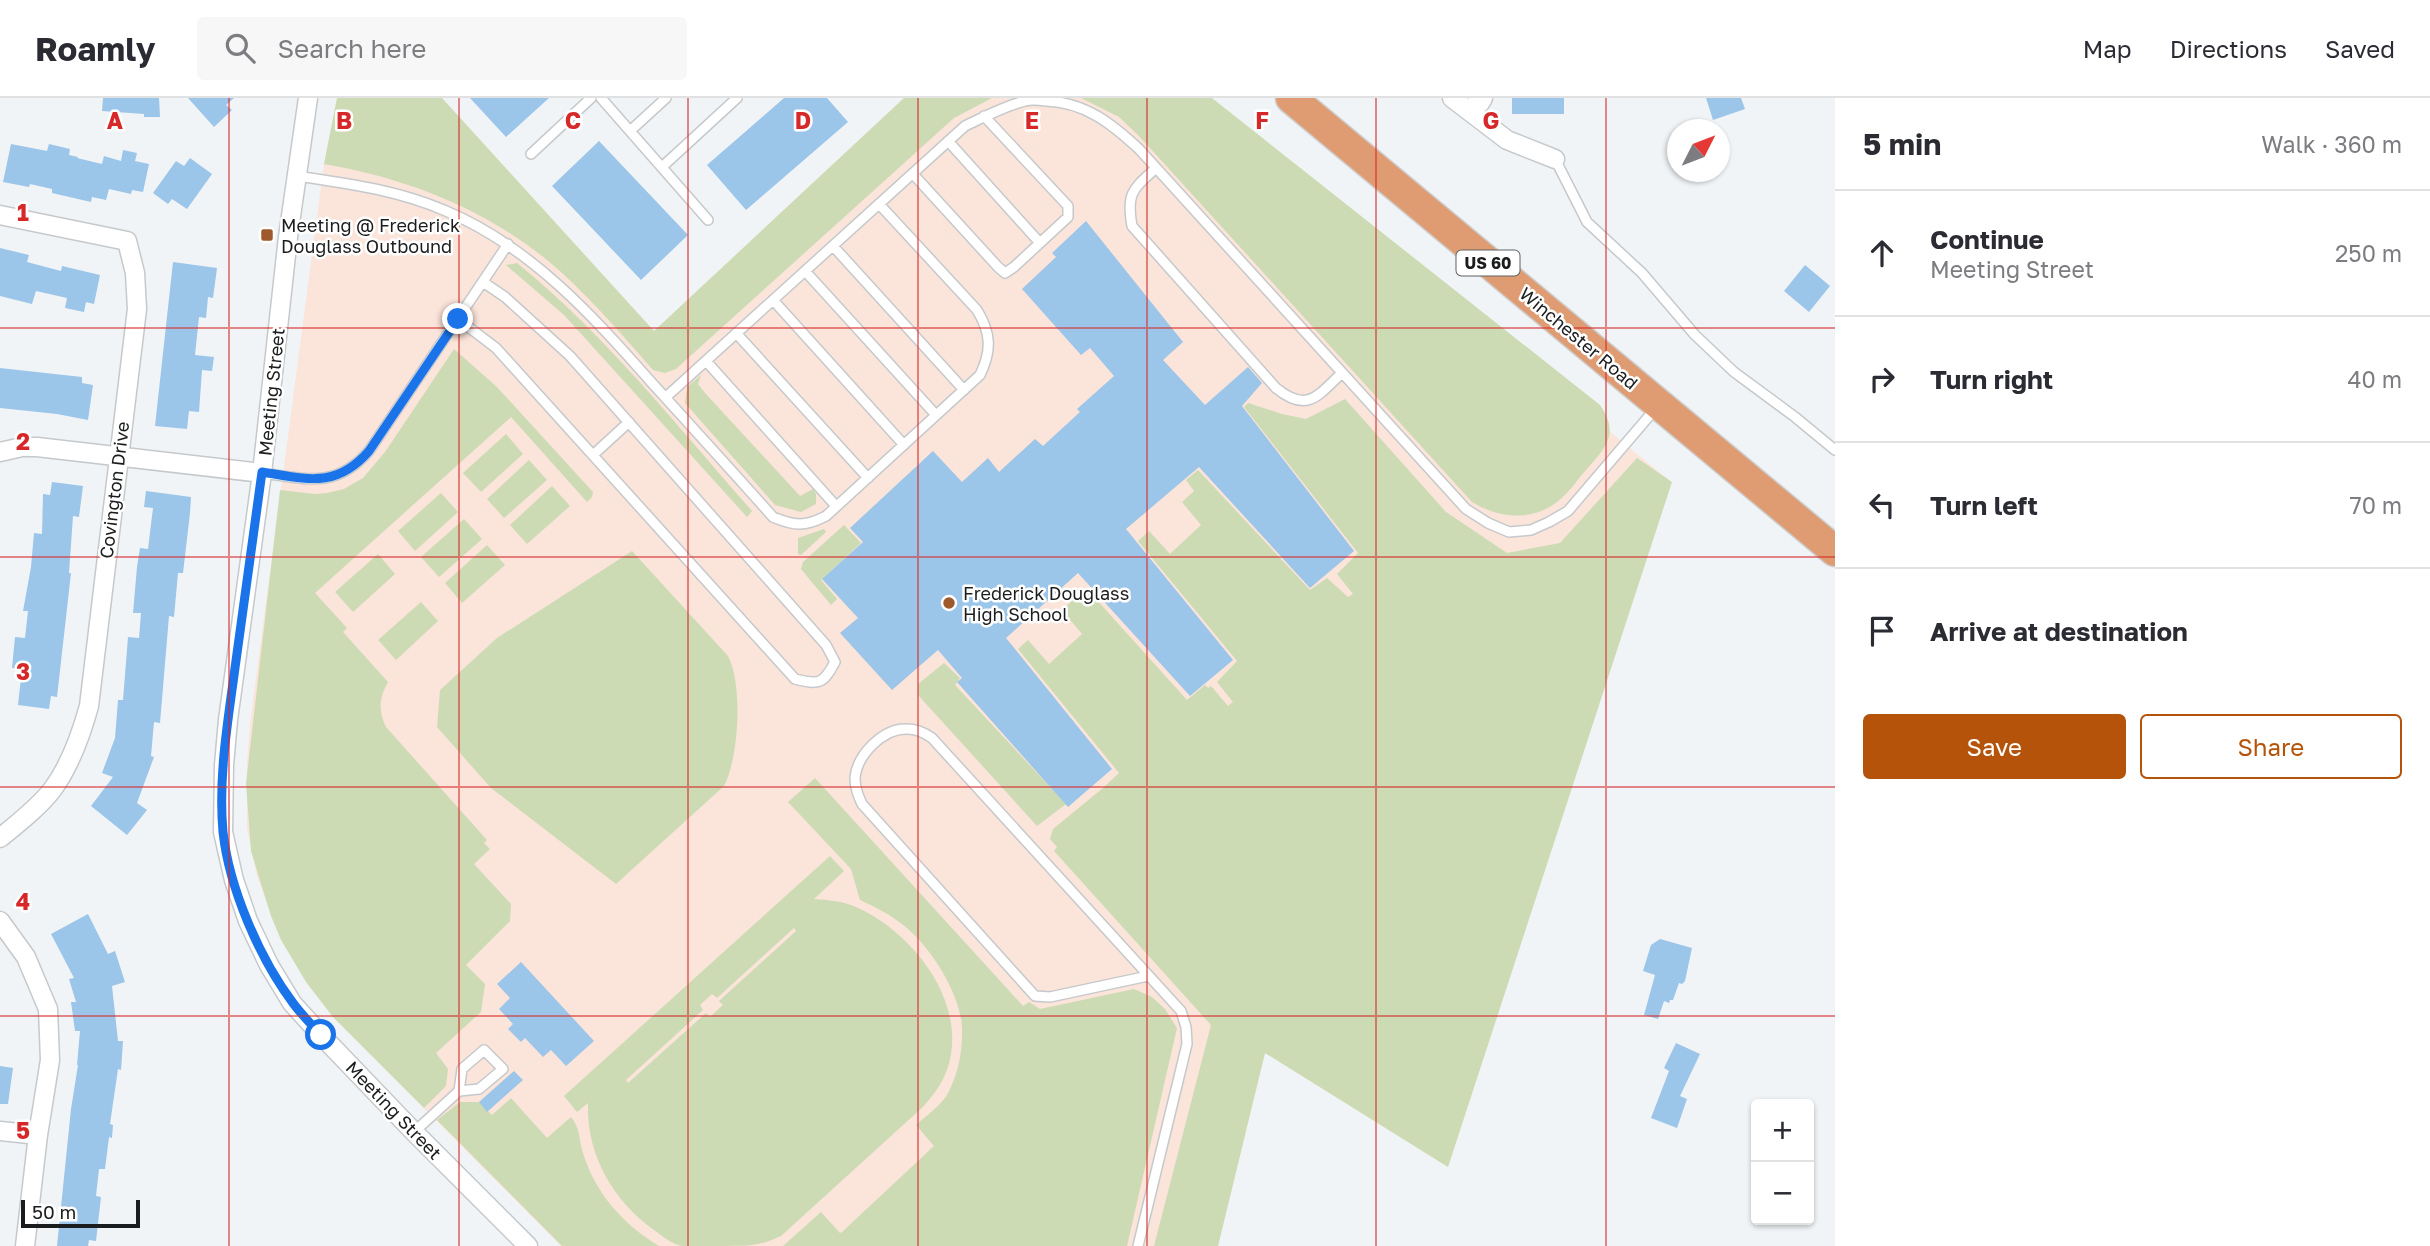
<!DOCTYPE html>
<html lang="en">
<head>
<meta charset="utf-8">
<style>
  :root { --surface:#fff; --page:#f7f7f7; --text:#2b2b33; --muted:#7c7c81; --line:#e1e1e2; --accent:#b45309 }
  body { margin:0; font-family:"Golos Text",sans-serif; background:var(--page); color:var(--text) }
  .controls { position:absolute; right:21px; bottom:21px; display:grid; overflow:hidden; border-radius:7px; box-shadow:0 2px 5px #0004 }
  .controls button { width:63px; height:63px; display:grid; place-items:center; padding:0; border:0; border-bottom:2px solid var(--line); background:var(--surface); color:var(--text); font:35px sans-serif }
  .compass { position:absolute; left:1667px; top:21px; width:63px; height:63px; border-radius:50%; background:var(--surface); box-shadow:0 2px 5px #0004; rotate:48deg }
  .scale { position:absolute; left:21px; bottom:18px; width:119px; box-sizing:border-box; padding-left:7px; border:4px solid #1b1c1d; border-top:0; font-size:19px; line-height:24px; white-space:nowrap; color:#1b1c1d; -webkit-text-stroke:5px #fff; paint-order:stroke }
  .stop { position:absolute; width:21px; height:21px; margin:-16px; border:5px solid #1a73e8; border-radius:50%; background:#fff }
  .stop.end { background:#1a73e8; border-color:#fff; box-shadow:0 2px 7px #0008 }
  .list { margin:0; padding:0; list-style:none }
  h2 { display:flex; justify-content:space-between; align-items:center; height:91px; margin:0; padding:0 28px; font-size:30px }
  h2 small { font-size:23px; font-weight:400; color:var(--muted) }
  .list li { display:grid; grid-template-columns:46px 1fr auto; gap:21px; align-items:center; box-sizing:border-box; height:126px; padding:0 28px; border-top:2px solid var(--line) }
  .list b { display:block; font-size:26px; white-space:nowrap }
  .list p { margin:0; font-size:23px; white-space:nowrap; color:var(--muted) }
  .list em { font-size:23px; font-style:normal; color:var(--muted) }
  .actions { display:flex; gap:14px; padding:21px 28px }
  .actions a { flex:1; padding:16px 0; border:2px solid var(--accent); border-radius:7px; text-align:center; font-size:24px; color:var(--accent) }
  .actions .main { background:var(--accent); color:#fff }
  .icon { flex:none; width:38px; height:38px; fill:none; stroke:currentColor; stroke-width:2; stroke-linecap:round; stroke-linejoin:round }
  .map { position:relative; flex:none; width:1835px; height:1148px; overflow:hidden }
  header { display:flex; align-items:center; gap:42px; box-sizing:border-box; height:98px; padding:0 35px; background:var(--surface); border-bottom:2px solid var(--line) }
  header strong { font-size:33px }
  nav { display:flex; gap:38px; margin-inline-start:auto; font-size:24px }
  .search { width:490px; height:63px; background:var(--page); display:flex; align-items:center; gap:18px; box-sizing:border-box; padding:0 24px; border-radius:7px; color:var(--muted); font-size:26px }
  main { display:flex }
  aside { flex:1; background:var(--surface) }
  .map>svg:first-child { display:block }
  .education { fill:#fbe4d9 }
  .green { fill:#ccdbb4; fill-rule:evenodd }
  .building { fill:#9bc5e9 }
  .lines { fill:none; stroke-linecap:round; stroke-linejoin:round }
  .service-casing { stroke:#c6c9cb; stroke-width:12 }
  .minor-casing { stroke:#c6c9cb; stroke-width:21 }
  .trunk-casing { stroke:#cdcdcd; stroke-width:33 }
  .service { stroke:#fff; stroke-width:9 }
  .minor { stroke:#fff; stroke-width:18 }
  .trunk { stroke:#df9c72; stroke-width:30 }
  .route { stroke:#1a73e8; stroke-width:9 }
  .grid { fill:none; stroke:#d62828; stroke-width:2; stroke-opacity:0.55 }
  .poi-dot { fill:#9e5a2d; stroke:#fff; stroke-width:2.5 }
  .labels { text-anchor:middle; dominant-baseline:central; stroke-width:5; stroke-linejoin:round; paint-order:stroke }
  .shield { fill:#fff; stroke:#5f6061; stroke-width:2 }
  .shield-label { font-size:16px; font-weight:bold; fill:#1b1c1d }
  .poi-label { font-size:18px; fill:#1b1c1d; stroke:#fff; text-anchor:start }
  .street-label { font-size:18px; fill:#1b1c1d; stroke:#fff }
  .grid-label { font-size:23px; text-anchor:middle; font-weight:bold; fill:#d62828; stroke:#fff; stroke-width:5; stroke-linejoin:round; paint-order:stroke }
</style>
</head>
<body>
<header>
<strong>Roamly</strong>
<div class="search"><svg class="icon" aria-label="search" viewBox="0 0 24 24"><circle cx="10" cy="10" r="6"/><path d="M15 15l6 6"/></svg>Search here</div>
<nav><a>Map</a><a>Directions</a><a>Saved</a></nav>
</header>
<main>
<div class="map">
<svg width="1835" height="1148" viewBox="0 0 1835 1148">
  <rect width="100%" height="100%" fill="#f1f4f6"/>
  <path class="education" d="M337,0H442L654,233L904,0H1205L1671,384L1448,1069L1265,955L1218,1148H561L333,919L306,884L272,819L257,778L247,731V663L251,618L324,66Z"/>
  <path class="green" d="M337,0H442L654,233L904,0H992L954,20L676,271L665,275L653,272C623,238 594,204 561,174C494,114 411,81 324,66Z
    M1081,0H1212L1600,307C1620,336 1606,349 1586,372C1577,382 1569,395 1557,404C1531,424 1498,420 1472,404L1139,38L1119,19Z
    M517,165C605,236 677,328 752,413L747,419L564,217L506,167Z
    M454,251L497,289L593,394L592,399L587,404L511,319L315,495L347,530L343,534L388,584C379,600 378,613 386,629L487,742L484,745L490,751L474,766L511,806L510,823L466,867L485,886L481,914L436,955L448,971L446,988L424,1010L333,919L306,884L281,842L271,818L251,753L246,685L280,392L315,396L327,395L344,391L363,380L385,354Z
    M701,277L698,286L705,295L800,398L813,391L816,396V406L801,414L775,407L685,305L687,289Z
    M1345,301L1446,414L1507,455L1560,445L1637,360L1672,384L1448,1069L1265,955L1218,1148H1154L1211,927L1054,753L1057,749L1050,741L1053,731L1103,690L1119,675L1018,551L1028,542L1049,566L1082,536L1062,512L1086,490L1187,602L1205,587L1208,590L1211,588L1228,608L1233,604L1217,584L1237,563L1138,443L1149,433L1170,456L1201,427L1182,404L1194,393L1186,382L1198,372L1310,492L1327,480L1348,499L1353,496L1337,476L1358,455L1244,309L1248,305L1282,316L1306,321Z
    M506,336L523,356L481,394L463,375Z
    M529,362L547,382L504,420L487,401Z
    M552,388L570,408L527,446L510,427Z
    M441,395L458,414L415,453L398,433Z
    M464,421L482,441L439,479L421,459Z
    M844,427L861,445L821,482L837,501L831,507L801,471L803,464Z
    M824,431L826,434L801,457L798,456V440Z
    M487,447L505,467L462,505L445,485Z
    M632,453L728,558C743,586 739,660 724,688L616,786L491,690L437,629L440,592L497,540Z
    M378,456L395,476L353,514L335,494Z
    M421,504L438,523L396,562L378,542Z
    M944,565L960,580L955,587L1066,706L1037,728L918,597V586Z
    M815,680L1023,908L1029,904L1040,911L1134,891L1152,899L1165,911L1177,930L1127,1148H783L821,1114L840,1135L842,1134L934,1048L916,1027C926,1018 940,1008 947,997C958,977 963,953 962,930C961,896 929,846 902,826C889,816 875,809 860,802L851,771L788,704Z
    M830,758L844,773L814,801C828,802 842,803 856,809C913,834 970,906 947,972C942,986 933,997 924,1008L781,1138C760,1148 749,1148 725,1148C712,1148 695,1148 682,1148C672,1146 662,1138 654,1132C613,1103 586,1056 588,1005L577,1014L564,998ZM794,830L796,833L719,903L723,907L710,919L706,915L628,985L626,982L703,912L700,907L712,896L717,900Z
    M511,1000L547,1040L571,1019C580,1029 579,1043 583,1055C595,1095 624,1127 659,1148H562L437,1022L460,1004H479L492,1017Z"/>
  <path class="building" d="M103,0H159L160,19H144V16L102,13Z
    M188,0H234L226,7L232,12L214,29Z
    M470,0H549L506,39Z
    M784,0H827L848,24L746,112L707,67Z
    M1512,0H1564V16H1512Z
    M1706,0H1741L1745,11L1713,22Z
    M599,43L688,137L641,182L552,88Z
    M11,46L47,53L49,46L70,51L69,57L78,59L77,60L102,66L104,58L121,63L123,52L137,55L135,63L149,66L143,94L132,92L131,96L109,91L106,102L92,99L91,104L52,95V91L30,86L29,89L3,84Z
    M190,60L212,76L187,111L172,101L168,106L153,95L176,63L184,68Z
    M1086,123L1183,244L1163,262L1205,307L1248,269L1262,285L1242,308L1354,453L1310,490L1199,369L1126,431L1233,562L1190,598L1078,475L1006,540L1112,671L1068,709L957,584L962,580L938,552L892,592L840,535L858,520L822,481L863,444L850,430L933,353L962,384L988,360L999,374L1035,341L1043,348L1080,314L1077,311L1114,278L1090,250L1081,257L1022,191L1056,159L1052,155Z
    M0,150L29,157L27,164L61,173L62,168L100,177L94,206L86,204L84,214L65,210L67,200L36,193L32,206L0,198Z
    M173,164L217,170L213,200L208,199L206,220L199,219L195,257L214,259L212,273L202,272L199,314L189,313L187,331L155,328Z
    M1805,167L1830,188L1809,214L1784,193Z
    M0,270L82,279V285L93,287L88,322L57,316L0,310Z
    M52,384L83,388L79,419L73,418L69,475H71L57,599L51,598L49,611L18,607L22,571L12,570L15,539L25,540L28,513H23L31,469L34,435L42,436L43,396L50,397Z
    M146,393L191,399L190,415L183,475H178L174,519L169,518L160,625L154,624L151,658L154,659L137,705L147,712L127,737L91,708L113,679L102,675L115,640L118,602H123L128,539L139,540L141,515H133L137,469L140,450L148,451L153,410L144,409Z
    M88,816L108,856L115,853L125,884L112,888L118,943H123L121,972L118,971L110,1026L113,1027L112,1040L109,1039L105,1071H99L96,1098L101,1099L96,1143L89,1142L88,1148H57L71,1011L78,967H77L80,933H75L71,904H76L69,881L74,880L51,836Z
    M1660,841L1692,850L1685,883L1682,886L1679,885L1673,902H1670L1669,905L1664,903L1658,921L1644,917L1655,877L1643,873L1651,847Z
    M521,864L594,943L566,968L551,952L543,959L525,940L521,944L508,931L513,926L499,911L510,900L497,886Z
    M1676,945L1700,956L1680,998L1687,1001L1677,1030L1651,1020L1669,973L1664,970Z
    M0,968L13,970L8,1006H0Z
    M514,973L523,982L487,1014L479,1004Z"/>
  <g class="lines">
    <defs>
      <path id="service" d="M601,0L708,122
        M630,33L666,0
        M948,43L1040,145
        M531,56L591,0
        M1555,61L1587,124L1642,175L1695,237L1734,274L1795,319L1835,352
        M662,69L737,0
        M1156,70C1133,91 1126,95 1132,128L1276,290C1308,316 1318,297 1342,275
        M913,76L998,169L1005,175L1014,169L1068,119V108L984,18
        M297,78C350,86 397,92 446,113C531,149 592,217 652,285C692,329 733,374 773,419C794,428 805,429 826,418L980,277C992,252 991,235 977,212L879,106
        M833,148L964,292
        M805,173L936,317
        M773,202L904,347
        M458,221L496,250L795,581C820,587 823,586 835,564L826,547L570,258L505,199L483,184
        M736,235L868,380
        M706,263L836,408
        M666,299L965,28C984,19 1004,8 1025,3C1031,1 1039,2 1046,3C1085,4 1112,26 1139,51L1466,411L1488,425L1509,434L1531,432L1549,424L1568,413L1656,310
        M593,357L629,324
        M262,375C307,381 336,391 369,353L508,146
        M414,1034L459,993L462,971L484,952L503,971L479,991L459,993
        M1138,1148L1187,946L1186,929L1181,913L932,640C925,635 916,631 907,631C883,630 857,657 855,680C855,690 858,697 862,706L1035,898L1050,899L1148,878"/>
      <path id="minor" d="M308,0L288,139L262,375L228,622L224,667L223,734L234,782L248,823L269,867L292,905L321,937L414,1034L528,1148
        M1452,0L1507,42L1555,61
        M1467,11L1480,5L1483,0
        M0,117L127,143L135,175L137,211L89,608C81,637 70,668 52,692C38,710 17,726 0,740
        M0,354L22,349H37L262,375
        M0,823L26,859L48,911L50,962L38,1037L25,1148
        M0,1033L38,1037"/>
      <path id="trunk" d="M1291,0L1835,453"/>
    </defs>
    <use href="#service" class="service-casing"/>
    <use href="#minor" class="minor-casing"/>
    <use href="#trunk" class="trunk-casing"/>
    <use href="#service" class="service"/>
    <use href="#minor" class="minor"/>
    <use href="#trunk" class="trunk"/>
  </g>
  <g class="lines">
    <path class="route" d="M321,937C311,926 301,916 293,905C259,860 229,789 223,734C218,679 228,623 235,570C244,505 253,440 262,374C307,381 336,391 369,353L458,221"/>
  </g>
  <path class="grid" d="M229,0V1148M459,0V1148M688,0V1148M918,0V1148M1147,0V1148M1376,0V1148M1606,0V1148M0,230H1835M0,459H1835M0,689H1835M0,918H1835"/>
  <g class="poi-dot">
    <rect x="260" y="130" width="14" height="14" rx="3.5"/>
    <circle cx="949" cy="505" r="7"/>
  </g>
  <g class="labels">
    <rect class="shield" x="1456.5" y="152.5" width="63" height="25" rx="5"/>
    <g class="shield-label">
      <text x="1488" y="165">US 60</text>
    </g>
    <g class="poi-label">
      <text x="281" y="127">Meeting @ Frederick<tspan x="281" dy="21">Douglass Outbound</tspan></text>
      <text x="963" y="495">Frederick Douglass<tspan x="963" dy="21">High School</tspan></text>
    </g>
    <g class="street-label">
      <text transform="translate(1579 240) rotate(40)">Winchester Road</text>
      <text transform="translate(271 294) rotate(-84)">Meeting Street</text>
      <text transform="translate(114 392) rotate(-83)">Covington Drive</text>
      <text transform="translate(394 1012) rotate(46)">Meeting Street</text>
    </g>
  </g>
  <g class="grid-label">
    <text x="115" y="31">A</text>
    <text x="344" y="31">B</text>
    <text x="573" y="31">C</text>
    <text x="803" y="31">D</text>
    <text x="1032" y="31">E</text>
    <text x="1262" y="31">F</text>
    <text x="1491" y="31">G</text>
    <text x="23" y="123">1</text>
    <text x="23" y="352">2</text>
    <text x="23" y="582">3</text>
    <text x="23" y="812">4</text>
    <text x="23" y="1041">5</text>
  </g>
</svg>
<div class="controls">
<button>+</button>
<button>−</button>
</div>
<svg class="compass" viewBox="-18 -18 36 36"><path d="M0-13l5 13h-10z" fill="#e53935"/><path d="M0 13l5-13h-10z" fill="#7c7c81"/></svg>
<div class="scale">50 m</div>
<div class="stop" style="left:321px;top:937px"></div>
<div class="stop end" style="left:458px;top:221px"></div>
</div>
<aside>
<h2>5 min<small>Walk · 360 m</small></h2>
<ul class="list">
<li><svg class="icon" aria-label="ahead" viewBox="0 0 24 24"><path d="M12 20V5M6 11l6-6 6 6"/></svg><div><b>Continue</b><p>Meeting Street</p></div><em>250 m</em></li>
<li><svg class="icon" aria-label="right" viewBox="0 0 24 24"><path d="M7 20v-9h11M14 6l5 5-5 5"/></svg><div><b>Turn right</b></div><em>40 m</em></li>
<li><svg class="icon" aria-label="left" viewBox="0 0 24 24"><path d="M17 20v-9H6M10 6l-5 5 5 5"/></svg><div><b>Turn left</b></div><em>70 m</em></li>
<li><svg class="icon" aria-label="arrive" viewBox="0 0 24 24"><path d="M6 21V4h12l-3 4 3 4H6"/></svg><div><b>Arrive at destination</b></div></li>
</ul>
<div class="actions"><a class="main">Save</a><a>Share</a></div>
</aside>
</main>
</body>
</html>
